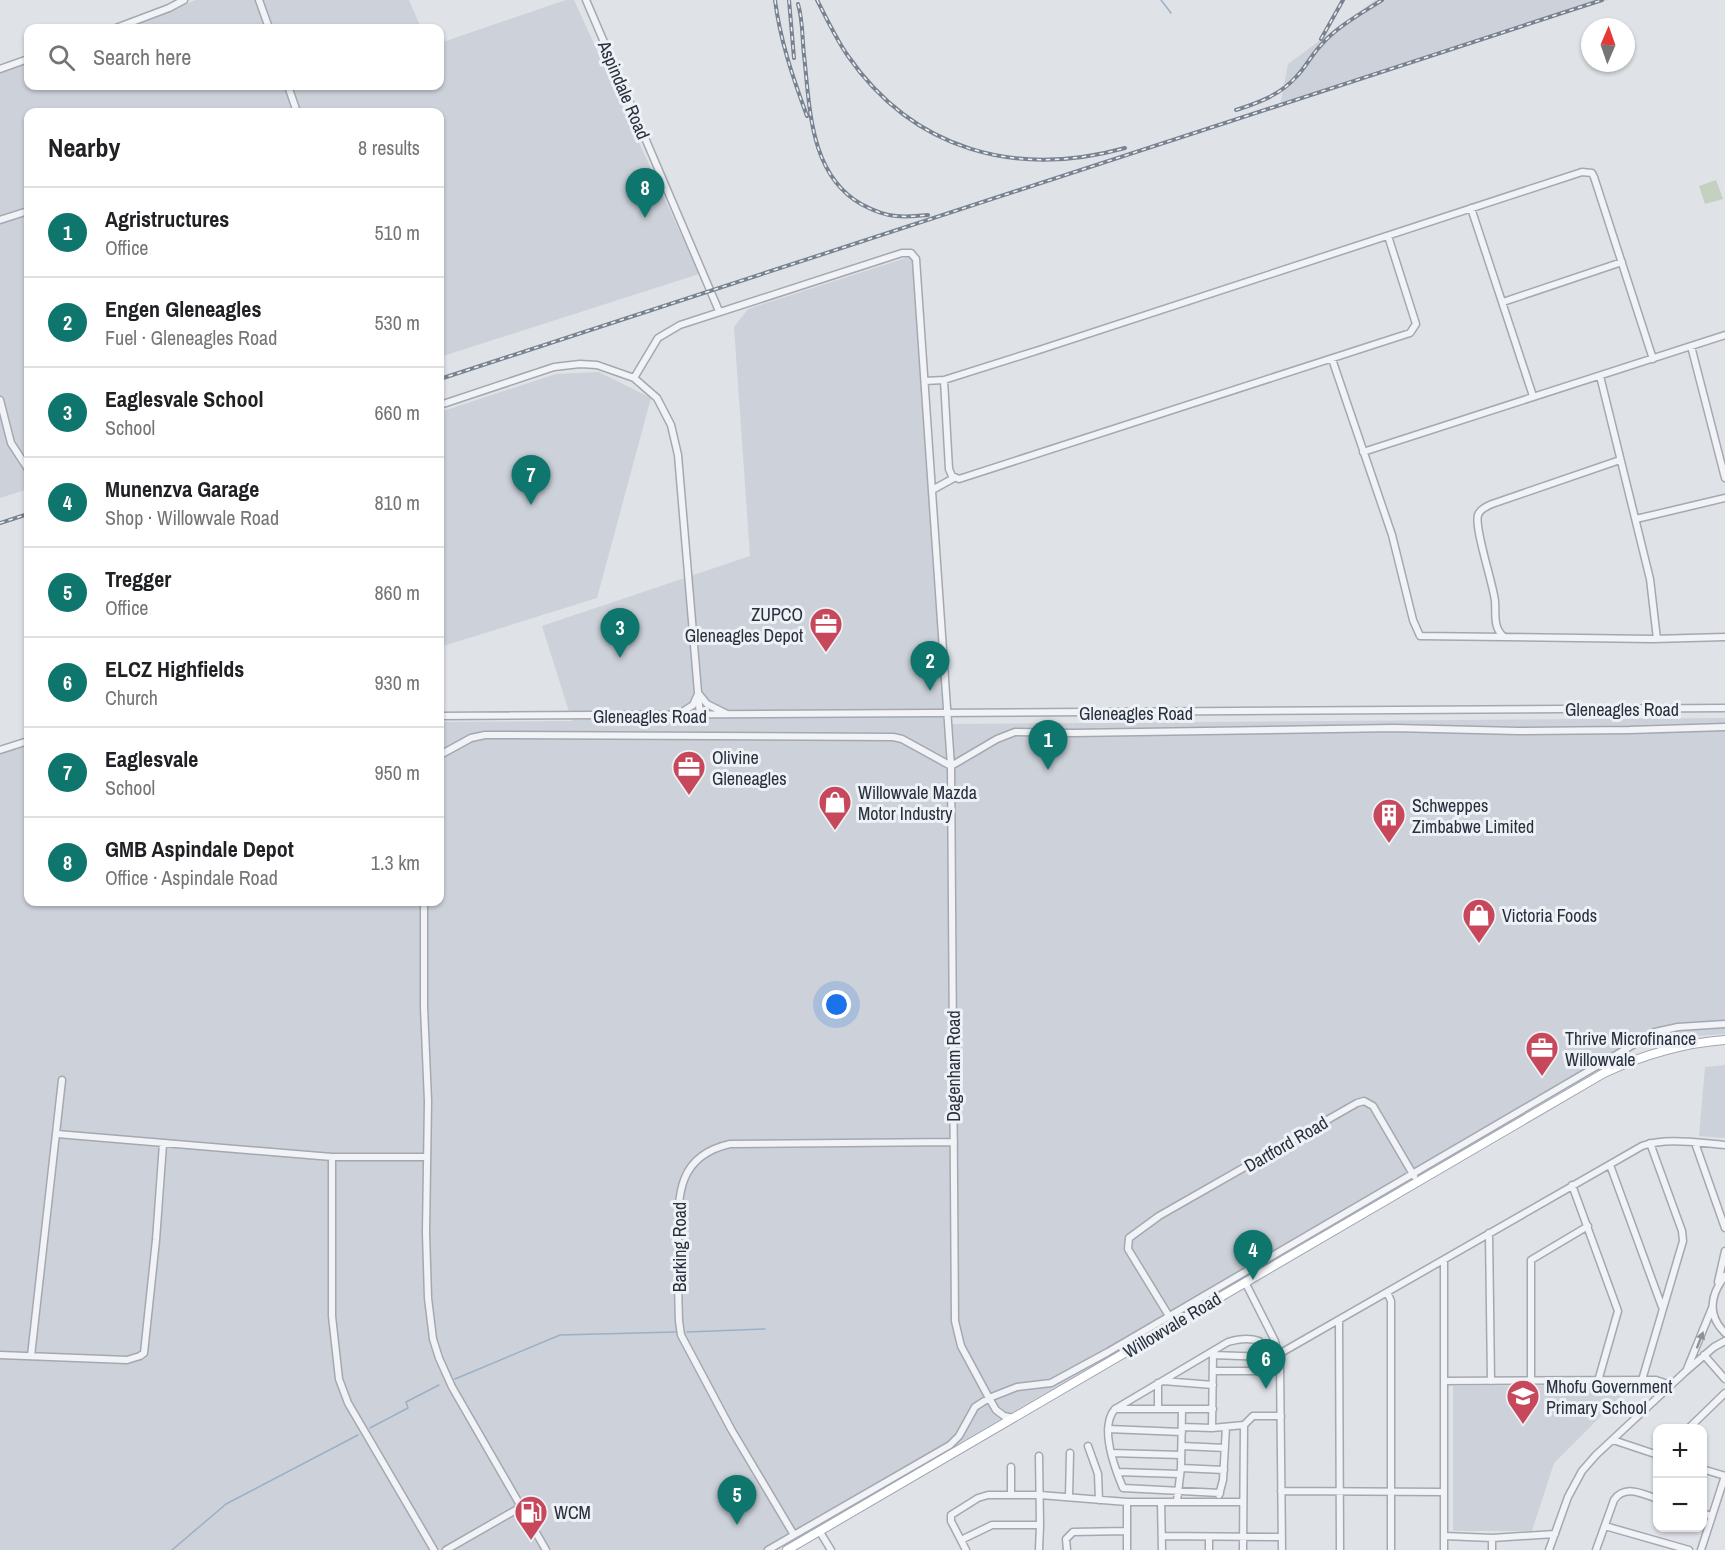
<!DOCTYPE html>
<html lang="en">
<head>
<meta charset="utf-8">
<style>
  :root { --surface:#fff; --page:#f2f2f2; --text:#202124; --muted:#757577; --line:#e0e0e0; --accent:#0f766e }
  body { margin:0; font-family:"Archivo Narrow",sans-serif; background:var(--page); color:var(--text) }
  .controls { position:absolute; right:18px; bottom:18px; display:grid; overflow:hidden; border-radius:12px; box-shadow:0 2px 4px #0004 }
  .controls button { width:54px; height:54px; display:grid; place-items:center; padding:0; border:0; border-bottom:2px solid var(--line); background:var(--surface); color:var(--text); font:30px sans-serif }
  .compass { position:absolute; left:1581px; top:18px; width:54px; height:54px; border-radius:50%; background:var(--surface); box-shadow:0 2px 4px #0004; rotate:2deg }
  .you { position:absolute; left:837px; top:1005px; width:21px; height:21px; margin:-15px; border:4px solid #fff; border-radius:50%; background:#1a73e8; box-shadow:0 0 0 9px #1a73e833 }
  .badge { display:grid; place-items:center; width:39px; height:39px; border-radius:50%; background:var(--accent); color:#fff; font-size:20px; font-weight:700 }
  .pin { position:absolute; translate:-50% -50px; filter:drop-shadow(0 2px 3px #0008) }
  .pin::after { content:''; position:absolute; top:32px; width:21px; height:18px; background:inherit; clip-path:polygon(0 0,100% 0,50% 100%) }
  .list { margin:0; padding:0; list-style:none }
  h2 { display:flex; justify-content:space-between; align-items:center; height:78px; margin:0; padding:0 24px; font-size:26px }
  h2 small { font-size:20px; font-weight:400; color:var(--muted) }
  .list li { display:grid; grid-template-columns:39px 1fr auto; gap:18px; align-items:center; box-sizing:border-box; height:90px; padding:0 24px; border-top:2px solid var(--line) }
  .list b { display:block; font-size:22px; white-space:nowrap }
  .list p { margin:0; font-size:20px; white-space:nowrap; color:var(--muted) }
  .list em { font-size:20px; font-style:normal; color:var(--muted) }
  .icon { flex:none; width:33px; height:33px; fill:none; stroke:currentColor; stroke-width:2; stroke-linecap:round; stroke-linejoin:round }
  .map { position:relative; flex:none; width:1725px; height:1550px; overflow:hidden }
  .search { position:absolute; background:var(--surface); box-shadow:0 2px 4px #0004; left:24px; top:24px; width:420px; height:66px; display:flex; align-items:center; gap:15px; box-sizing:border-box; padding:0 21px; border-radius:12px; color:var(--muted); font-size:22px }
  .panel { position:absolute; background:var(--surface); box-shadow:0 2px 4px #0004; left:24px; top:108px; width:420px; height:798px; border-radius:12px }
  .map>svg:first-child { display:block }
  .built { fill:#cdd1d9 }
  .green { fill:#c4d1c0 }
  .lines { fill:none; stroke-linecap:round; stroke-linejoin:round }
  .stream { stroke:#9bb0c6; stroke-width:1.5 }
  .minor-casing { stroke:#a4a9b1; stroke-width:9 }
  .major-casing { stroke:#9fa6b3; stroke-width:10 }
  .minor { stroke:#f1f3f6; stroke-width:6 }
  .major { stroke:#fff; stroke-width:8 }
  .rail-casing { stroke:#798290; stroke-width:4 }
  .rail { stroke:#eef1f5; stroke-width:1.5; stroke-dasharray:4.5; stroke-linecap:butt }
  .oneway { fill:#8c929a }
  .labels { text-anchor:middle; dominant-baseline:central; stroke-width:6; stroke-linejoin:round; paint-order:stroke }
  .street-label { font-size:18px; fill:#28303e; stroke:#eef1f5 }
  .poi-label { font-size:18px; fill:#28303e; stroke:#eef1f5; text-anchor:start }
</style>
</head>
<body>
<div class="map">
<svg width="1725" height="1550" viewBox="0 0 1725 1550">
  <rect width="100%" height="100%" fill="#dfe2e7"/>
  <path class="built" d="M196,0H409L421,28H118Z
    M566,0H574L699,274L440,357V112H28V489L0,498V70L28,60V86H440V43Z
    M1375,0H1608L1280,106L1288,64Z
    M912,256L944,724L1725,718V1034L1682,1037L1633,1049L777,1550H0V753L28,745V902H440V722L572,721L542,626L750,556L734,327L748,309Z
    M599,372L651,398L597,598L440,647V412L556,374Z
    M1725,1065V1138L1699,1136L1705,1067Z
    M1632,1385L1554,1463L1532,1531H1453V1386Z"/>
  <path class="green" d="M1716,180L1723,199L1705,204L1699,186Z"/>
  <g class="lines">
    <path class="stream" d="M1161,0L1171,13
      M687,1332L765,1329
      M455,1379L560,1335L676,1332
      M370,1428L408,1408L406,1402L439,1385
      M172,1550L226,1504L358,1435"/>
    <defs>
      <path id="minor" d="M259,0L269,28
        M586,0L719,311
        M116,28L169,8L184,0
        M0,69L28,59
        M288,86L297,112
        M1471,208L1533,396
        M0,220L28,211
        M1503,302L1622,262
        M1691,346L1725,478
        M1332,359L1392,535L1413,620L1420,636L1653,639L1725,637
        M1600,376L1650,579L1657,639
        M634,378L658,338L680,325L902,253H911L916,259L951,766L955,1321L961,1346L989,1398L996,1410L1004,1416L1013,1418
        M944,380L949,469L952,476L959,479L1410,333L1416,324L1388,236
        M925,381L944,380L1039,350L1582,172L1592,173L1594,177L1653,359
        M0,400L11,443L28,469
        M440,405L554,367L580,364L597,365L634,378L657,398L671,425L678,455L700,716
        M1363,452L1725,335
        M932,490L954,478
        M1636,519L1725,498
        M1503,636C1493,627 1496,614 1495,601C1493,583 1474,528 1478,515C1480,509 1487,506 1492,504L1620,460
        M699,694L707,704L727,714
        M679,714L693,705L698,694
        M440,716L1725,708
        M0,750L28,741
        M440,755L471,738L485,735L893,737L902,739L951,766L997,739L1015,732L1073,733L1394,728L1518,731L1629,730L1725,727
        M424,902V1007L428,1101L426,1232L428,1298L433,1339L439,1358L452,1387L546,1550
        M57,1134L332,1157H427
        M1695,1143L1725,1228
        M332,1157V1316L339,1379L348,1403L434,1550
        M1610,1165L1662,1307
        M1572,1185L1618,1311L1598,1381
        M1489,1233L1491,1381
        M1444,1260V1550
        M1725,1276C1710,1295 1707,1315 1725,1333
        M1245,1282L1275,1341L1280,1362L1282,1550
        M1718,1282L1725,1251
        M1387,1292L1391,1301V1550
        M1169,1316L1128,1249L1129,1238L1159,1216L1357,1103L1364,1101L1373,1106L1414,1176
        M1339,1321L1340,1550
        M0,1355L127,1360L140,1356L144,1353L156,1240L163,1144
        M1213,1355L1267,1357L1279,1354L1642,1146C1666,1137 1699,1143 1725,1145
        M1704,1355L1725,1379
        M31,1356L62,1080
        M1687,1369L1712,1308
        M1213,1371H1267L1270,1367V1357
        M1642,1380L1683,1241L1682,1231L1650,1143
        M1163,1381L1213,1385
        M1444,1381L1656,1380L1671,1385
        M1531,1381V1260L1588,1226
        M1158,1383V1409
        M1115,1409H1213
        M1182,1427L1212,1428L1244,1425
        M1212,1428L1213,1354
        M1689,1428L1725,1393
        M1108,1429L1182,1432
        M1613,1440L1658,1455
        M1088,1446L1098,1474L1099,1500
        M1182,1446L1225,1448
        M1111,1453L1181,1455
        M1181,1468L1224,1470
        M1702,1469L1725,1476
        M1117,1472L1180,1474
        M1281,1491L1443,1492
        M1220,1493L1123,1488C1115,1469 1099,1427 1115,1409L1228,1342C1238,1339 1248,1337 1259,1341L1267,1357
        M1011,1495V1467
        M1219,1495L1223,1480L1226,1427
        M1069,1497L1070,1453
        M1177,1501L1181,1468L1182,1409
        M1127,1502V1550
        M1161,1502L1162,1550
        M1702,1513L1712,1516
        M1605,1526L1689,1550
        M820,1532L831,1550
        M794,1535L731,1429L681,1335L679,1321C678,1295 678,1269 678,1243C678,1197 676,1156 730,1144L954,1142
        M1162,1536L1281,1537
        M1445,1536L1492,1538L1555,1534
        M1209,1537V1550
        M961,1540L992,1525H1040
        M446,1550L521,1507
        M768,1550L950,1445L959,1436L975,1407L989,1398L1017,1387L1051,1383L1108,1352L1655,1032L1678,1027L1725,1024
        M966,1550L951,1521V1515L978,1498L988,1495H1040L1127,1502H1242
        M1039,1550L1040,1525L1039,1456
        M1067,1550L1066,1539L1073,1532L1127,1531
        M1243,1550L1244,1425L1253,1416H1281
        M1492,1550V1538
        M1549,1550L1568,1497L1582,1471L1596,1455L1685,1372L1714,1347L1725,1341
        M1596,1550L1614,1500C1625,1484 1642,1494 1658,1499
        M1701,1550L1725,1476"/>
      <path id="major" d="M787,1550L1604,1073C1643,1055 1682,1043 1725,1040"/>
    </defs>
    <use href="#minor" class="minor-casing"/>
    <use href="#major" class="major-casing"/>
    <use href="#minor" class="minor"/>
    <use href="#major" class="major"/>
    <defs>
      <path id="rail" d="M775,0C780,40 793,78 807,116
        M789,0L794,58
        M817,0C827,19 836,39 848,56C914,151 1017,178 1125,148
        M798,4C803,21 802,37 804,55C810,107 809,174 861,204C872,210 883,215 896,216C906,217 918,216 928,215
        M1321,39L1343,0
        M1236,110C1258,103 1280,95 1296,77C1306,67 1312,54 1322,44C1338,26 1362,13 1382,0
        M440,379L1602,0
        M0,523L28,514"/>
    </defs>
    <use href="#rail" class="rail-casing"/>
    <use href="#rail" class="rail"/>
  </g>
  <defs><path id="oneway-solid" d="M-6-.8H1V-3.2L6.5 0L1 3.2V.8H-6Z" transform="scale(1.5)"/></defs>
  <use class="oneway" href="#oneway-solid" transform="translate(1700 1340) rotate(-69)"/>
  <defs>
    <symbol id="office-pin" viewBox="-11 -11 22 30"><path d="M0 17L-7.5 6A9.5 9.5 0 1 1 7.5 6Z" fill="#c8485b" stroke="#eef1f5"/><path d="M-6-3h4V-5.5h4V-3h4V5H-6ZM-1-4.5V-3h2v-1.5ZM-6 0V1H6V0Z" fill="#fff"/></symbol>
    <symbol id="shop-pin" viewBox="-11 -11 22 30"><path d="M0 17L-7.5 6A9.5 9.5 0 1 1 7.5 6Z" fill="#c8485b" stroke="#eef1f5"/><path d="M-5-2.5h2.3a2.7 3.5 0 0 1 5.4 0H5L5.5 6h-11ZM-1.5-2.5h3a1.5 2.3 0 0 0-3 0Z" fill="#fff"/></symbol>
    <symbol id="building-pin" viewBox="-11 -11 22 30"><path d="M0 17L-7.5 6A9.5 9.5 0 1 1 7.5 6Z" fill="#c8485b" stroke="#eef1f5"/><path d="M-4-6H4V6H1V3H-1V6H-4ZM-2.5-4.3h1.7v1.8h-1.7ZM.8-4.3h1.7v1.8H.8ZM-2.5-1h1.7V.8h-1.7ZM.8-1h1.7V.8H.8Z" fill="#fff"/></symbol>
    <symbol id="school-pin" viewBox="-11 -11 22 30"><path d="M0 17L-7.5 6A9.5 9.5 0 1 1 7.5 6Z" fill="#c8485b" stroke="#eef1f5"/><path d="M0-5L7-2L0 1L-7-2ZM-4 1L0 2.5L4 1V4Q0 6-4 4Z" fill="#fff"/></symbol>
    <symbol id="fuel-pin" viewBox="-11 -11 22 30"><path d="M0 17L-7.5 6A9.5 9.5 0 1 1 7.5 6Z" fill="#c8485b" stroke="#eef1f5"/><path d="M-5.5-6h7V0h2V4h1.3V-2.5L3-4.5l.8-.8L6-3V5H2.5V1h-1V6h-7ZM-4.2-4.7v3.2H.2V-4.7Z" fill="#fff"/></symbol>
  </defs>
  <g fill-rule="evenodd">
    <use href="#office-pin" x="807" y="605" width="38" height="52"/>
    <use href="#office-pin" x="670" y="748" width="38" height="52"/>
    <use href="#shop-pin" x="816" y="783" width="38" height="52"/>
    <use href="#building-pin" x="1370" y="796" width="38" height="52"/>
    <use href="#shop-pin" x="1460" y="896" width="38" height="52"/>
    <use href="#office-pin" x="1523" y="1029" width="38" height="52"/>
    <use href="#school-pin" x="1504" y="1377" width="38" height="52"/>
    <use href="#fuel-pin" x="512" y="1493" width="38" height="52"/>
  </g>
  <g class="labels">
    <g class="street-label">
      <text transform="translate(624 90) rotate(67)">Aspindale Road</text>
      <text x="1622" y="709">Gleneagles Road</text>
      <text x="1136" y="713">Gleneagles Road</text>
      <text x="650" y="716">Gleneagles Road</text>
      <text transform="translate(953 1066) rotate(-90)">Dagenham Road</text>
      <text transform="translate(1286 1144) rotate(-30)">Dartford Road</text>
      <text transform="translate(679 1247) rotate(-90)">Barking Road</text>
      <text transform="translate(1172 1325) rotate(-31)">Willowvale Road</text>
    </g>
    <g class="poi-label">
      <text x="803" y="614" text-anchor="end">ZUPCO<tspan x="803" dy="21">Gleneagles Depot</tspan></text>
      <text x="712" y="757">Olivine<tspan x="712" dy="21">Gleneagles</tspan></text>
      <text x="858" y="792">Willowvale Mazda<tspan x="858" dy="21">Motor Industry</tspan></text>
      <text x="1412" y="805">Schweppes<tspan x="1412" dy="21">Zimbabwe Limited</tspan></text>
      <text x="1502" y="915">Victoria Foods</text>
      <text x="1565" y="1038">Thrive Microfinance<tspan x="1565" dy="21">Willowvale</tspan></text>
      <text x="1546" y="1386">Mhofu Government<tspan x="1546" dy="21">Primary School</tspan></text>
      <text x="554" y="1512">WCM</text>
    </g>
  </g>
</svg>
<div class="controls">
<button>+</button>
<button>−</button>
</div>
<svg class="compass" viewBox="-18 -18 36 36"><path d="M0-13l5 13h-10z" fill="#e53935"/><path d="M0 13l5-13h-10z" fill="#757577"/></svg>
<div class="you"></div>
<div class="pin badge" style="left:1048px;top:770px">1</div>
<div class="pin badge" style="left:930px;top:691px">2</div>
<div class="pin badge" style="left:620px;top:658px">3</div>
<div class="pin badge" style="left:1253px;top:1280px">4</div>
<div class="pin badge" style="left:737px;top:1525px">5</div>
<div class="pin badge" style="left:1266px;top:1389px">6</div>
<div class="pin badge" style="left:531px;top:505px">7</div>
<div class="pin badge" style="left:645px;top:218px">8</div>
<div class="search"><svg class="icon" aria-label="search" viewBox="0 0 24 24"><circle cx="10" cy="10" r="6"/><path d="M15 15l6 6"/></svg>Search here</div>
<section class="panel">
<h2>Nearby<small>8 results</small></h2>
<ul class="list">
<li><span class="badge">1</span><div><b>Agristructures</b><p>Office</p></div><em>510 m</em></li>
<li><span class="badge">2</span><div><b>Engen Gleneagles</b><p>Fuel · Gleneagles Road</p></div><em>530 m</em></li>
<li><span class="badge">3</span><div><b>Eaglesvale School</b><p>School</p></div><em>660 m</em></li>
<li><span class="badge">4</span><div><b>Munenzva Garage</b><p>Shop · Willowvale Road</p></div><em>810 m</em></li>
<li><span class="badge">5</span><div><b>Tregger</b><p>Office</p></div><em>860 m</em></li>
<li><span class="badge">6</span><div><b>ELCZ Highfields</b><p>Church</p></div><em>930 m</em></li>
<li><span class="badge">7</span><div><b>Eaglesvale</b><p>School</p></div><em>950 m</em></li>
<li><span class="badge">8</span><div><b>GMB Aspindale Depot</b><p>Office · Aspindale Road</p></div><em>1.3 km</em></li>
</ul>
</section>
</div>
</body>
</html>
